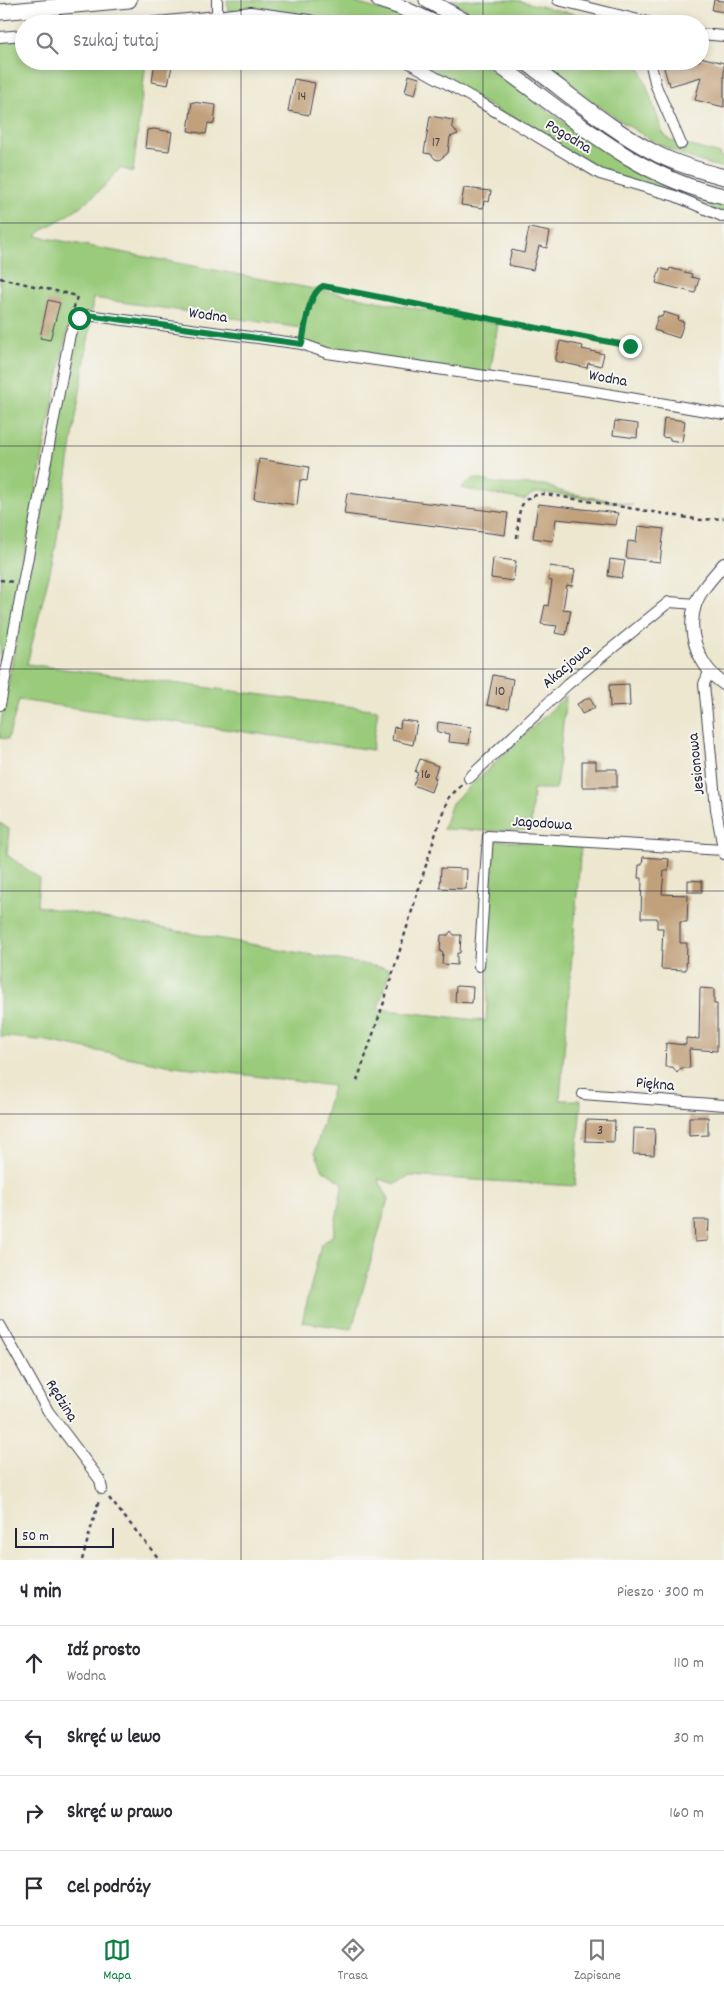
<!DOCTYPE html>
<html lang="pl">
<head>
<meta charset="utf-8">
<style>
  :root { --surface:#fff; --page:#f2f2f3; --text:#2b2b33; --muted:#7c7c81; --line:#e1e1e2; --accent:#0b8043 }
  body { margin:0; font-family:Dekko,sans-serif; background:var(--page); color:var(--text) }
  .scale { position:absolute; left:15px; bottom:12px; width:99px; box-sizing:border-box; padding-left:5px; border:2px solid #22223b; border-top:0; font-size:14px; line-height:18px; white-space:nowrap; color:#22223b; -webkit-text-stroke:4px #f6f6f2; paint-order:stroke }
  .stop { position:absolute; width:15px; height:15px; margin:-11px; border:4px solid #0b8043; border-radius:50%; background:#fff }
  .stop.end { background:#0b8043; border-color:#fff; box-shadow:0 1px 5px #0008 }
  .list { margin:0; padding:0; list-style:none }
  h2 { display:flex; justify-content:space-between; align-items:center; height:65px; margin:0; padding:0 20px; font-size:21px }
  h2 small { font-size:16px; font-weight:400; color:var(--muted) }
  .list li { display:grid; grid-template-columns:32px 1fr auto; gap:15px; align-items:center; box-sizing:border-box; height:75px; padding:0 20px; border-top:1px solid var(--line) }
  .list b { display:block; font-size:19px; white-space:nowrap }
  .list p { margin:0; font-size:16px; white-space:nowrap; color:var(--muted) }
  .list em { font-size:16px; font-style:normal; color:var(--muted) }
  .icon { flex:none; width:28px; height:28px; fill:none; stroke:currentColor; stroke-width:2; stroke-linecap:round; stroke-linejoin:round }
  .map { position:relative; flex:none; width:724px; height:1560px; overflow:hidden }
  .search { position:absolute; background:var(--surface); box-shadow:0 2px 8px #0003; left:15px; right:15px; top:15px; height:55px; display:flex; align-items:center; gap:12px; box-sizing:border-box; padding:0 18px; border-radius:28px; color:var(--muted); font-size:19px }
  .sheet { height:365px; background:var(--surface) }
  nav { display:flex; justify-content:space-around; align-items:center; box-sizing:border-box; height:70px; border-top:1px solid var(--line); background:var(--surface); font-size:14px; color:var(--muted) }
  nav a { display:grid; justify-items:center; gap:2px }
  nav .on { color:var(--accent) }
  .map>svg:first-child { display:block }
  .green { fill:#9acb7a; stroke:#5e765a }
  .building { fill:#c1a07b }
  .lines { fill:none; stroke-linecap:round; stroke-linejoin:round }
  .minor-casing { stroke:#404051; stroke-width:12 }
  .tertiary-casing { stroke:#404051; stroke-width:14 }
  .secondary-casing { stroke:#404051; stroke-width:17 }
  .path { stroke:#404051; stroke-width:2.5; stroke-dasharray:4 4; stroke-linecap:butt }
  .minor { stroke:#fff; stroke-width:10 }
  .tertiary { stroke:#fff; stroke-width:12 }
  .secondary { stroke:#fff; stroke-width:15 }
  .route { stroke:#0b8043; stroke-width:6 }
  .grid { fill:none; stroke:#22223b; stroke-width:1; stroke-opacity:0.55 }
  .labels { text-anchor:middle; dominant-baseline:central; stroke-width:4; stroke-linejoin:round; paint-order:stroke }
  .number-label { font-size:14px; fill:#4a424b }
  .street-label { font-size:16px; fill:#22223b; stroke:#f6f6f2 }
</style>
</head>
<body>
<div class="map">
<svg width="724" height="1560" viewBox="0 0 724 1560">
  <rect width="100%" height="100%" fill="#f6f6f2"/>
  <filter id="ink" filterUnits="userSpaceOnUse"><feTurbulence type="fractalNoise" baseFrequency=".02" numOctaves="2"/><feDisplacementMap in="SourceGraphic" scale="10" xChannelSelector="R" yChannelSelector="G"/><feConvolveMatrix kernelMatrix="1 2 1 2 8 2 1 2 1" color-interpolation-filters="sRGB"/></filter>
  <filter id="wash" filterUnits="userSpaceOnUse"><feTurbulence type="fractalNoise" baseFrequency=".0096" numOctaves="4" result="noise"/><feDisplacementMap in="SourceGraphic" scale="20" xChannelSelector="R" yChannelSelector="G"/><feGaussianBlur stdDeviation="1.12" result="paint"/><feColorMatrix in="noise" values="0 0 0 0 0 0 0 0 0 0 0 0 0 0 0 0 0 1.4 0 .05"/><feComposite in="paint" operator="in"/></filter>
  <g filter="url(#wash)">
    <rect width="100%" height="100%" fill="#ede7cf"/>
    <path class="green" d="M227,0H345L405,17L418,24H327L308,17L228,11Z
      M451,0H515L618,24H487Z
      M24,38V61H146L133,172L120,168C105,189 85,203 65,217C55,223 45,227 36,236L498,324L490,374L300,347L302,328L93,298L91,315L71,312L46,438L0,689V40Z
      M412,61H478L622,164C649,180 693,201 724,206V213L600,170Z
      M539,61H638L663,133L669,140L720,154L719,156L724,158V168C653,153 596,103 539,61Z
      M91,321L55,551L27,664L378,710L372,750L19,700L8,739L0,738V727L47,473L76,329L79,325Z
      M474,478L499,484L545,485L563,492L633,505L547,493H534L524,500L461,488Z
      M566,696L556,789H533L531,830L486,831L443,829L452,803Z
      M0,823L9,829L7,855L39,878L37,906L390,969L378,1009L486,1021L489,968H483L494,840L581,846L560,1100H581L575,1186L409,1176L396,1184L378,1179L388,1199L352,1329L302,1322L321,1245L333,1235L343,1183L323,1170L315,1152L333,1086L167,1065L47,1041L0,1036Z"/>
    <g id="blocks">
      <path class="building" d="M714,0L724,1V12L712,10Z
        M700,57L724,63V107L695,100L701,77L670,86L669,81L668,82L662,61H700Z
        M155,61H173L168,85L152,82Z
        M409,75L419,78L415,95L405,92Z
        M294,79L315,83L309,115L288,111Z
        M192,102L216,105L214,124L208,123L206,134L188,131Z
        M430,116L453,120L452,126L458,134L450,137L448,153L439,160L435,159L431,154L424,153Z
        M154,129L172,132L169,151L145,148L147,130Z
        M464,188L491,191L489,202L484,201L483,208L461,205Z
        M529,228L550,232L547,248L539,246L533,270L508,265L512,250L524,253Z
        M660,268L669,271L670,268L692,274L691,277L699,279L695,293L656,283Z
        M48,300L60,303L50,340L40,338Z
        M664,312L679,317L678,320L684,322L679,338L654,330L658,316L662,317Z
        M560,341L583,346L582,349L604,354L601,366L588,363L587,368L555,361Z
        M664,418L685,421L682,442L670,440V438L662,437Z
        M615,421L638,424L637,438L613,435Z
        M259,459L309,467L307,481L300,480L297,505L254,499Z
        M347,493L508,513L505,535L344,514Z
        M538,504L618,513L616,525L556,519L553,541L533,538Z
        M638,526L664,529L660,562L626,558L628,541L636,542Z
        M493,558L516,561L513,581L491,578Z
        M610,559L625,561L622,578L608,576Z
        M550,566L575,570L572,586L567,585L563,609L571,610L566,635L555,633L557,626L541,624L545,605L548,606L552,581L548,580Z
        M493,675L513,679L508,709L487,705Z
        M629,684L630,706L610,707L609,685Z
        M590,697L595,708L582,714L577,704Z
        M401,720L417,722L413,745L392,740L394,727L400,728Z
        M438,722L471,727L469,744L449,742L450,734L437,732Z
        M420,759L438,766L434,777L436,778L431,792L413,785L418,773L415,772Z
        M582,761H596V769H617V787H582Z
        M643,857L669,859L668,871H664L662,894L688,895L687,922H680V943H687L686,970L661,969L663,928H657V918H641L642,878H638L639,865H642Z
        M441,868L467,869L466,889L440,888Z
        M688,880L702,881V892H688Z
        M451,931L454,935H461L460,953H457V965L442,964L443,952H440L441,935H448Z
        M456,986L473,987L472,1003L455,1002Z
        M700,988L714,989V1004H717V1051L689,1049L690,1068H681L677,1073L673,1067H665L666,1043L686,1045V1038L699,1039Z
        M689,1117H708V1135L689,1136Z
        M586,1120L615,1121L614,1142L585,1141Z
        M634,1128L655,1129L654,1155L633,1154Z
        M694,1220H709L708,1241L695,1242Z"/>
    </g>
  </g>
  <g filter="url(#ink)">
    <use href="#blocks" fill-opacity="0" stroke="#404051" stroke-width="1"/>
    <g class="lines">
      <defs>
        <path id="minor" d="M217,0V16L251,12L309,20L320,24
          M558,0L655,24
          M137,24L217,16
          M700,34L724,36
          M0,37L24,35
          M406,61L473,98L600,174L675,196L724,217
          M650,61L656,86L681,144
          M709,672L704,684L716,809L724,854
          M0,705L70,334C74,324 77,319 87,315L302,344L327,353L589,391L724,414
          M469,778L568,684L669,602L696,604
          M479,966L488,836L723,850
          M583,1094L724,1105
          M0,1325L48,1411L100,1480L102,1489"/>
        <path id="tertiary" d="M724,564C714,576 700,590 695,605C686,634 700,668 724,684"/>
        <path id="secondary" d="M379,0L400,7L437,24
          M427,0L470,24
          M0,12L129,0
          M493,61C566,112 635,178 724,196
          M524,61C567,92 611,131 659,155C679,165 702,171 724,177"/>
      </defs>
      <use href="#minor" class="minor-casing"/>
      <use href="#tertiary" class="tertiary-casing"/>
      <use href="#secondary" class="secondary-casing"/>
      <path class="path" d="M0,278L77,296L73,311
        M304,333C307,318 308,293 323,286L630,346
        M517,538C519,515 516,495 545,494L701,520L724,518
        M0,580L13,582
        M357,1081L384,1002L438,826L448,798L462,785
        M109,1498L160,1560
        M82,1560L99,1500"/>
      <use href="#minor" class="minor"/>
      <use href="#tertiary" class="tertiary"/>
      <use href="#secondary" class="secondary"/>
    </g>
  </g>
  <g class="lines" filter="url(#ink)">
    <path class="route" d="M79,318L87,315L302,344C305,328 308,293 323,286L630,346"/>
  </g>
  <path class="grid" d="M241,0V24M483,0V24M241,61V1560M483,61V1560M0,223H724M0,446H724M0,669H724M0,891H724M0,1114H724M0,1337H724"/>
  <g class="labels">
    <g class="number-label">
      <text x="302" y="97">14</text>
      <text x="436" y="143">17</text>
      <text x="500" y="692">10</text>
      <text x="426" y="775">16</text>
      <text x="600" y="1131">3</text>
    </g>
    <g class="street-label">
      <text transform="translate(568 137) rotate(31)">Pogodna</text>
      <text transform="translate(208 316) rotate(8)">Wodna</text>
      <text transform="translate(608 379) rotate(10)">Wodna</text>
      <text transform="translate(567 667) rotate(-41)">Akacjowa</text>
      <text transform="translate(697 764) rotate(-96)">Jesionowa</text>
      <text transform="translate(542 824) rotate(4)">Jagodowa</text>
      <text transform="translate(655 1085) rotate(5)">Piękna</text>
      <text transform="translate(61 1401) rotate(58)">Rędzina</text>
    </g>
  </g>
</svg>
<div class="scale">50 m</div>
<div class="stop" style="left:79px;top:318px"></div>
<div class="stop end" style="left:630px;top:346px"></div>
<div class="search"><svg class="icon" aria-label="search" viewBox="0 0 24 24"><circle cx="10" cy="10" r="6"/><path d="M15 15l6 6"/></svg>Szukaj tutaj</div>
</div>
<section class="sheet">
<h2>4 min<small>Pieszo · 300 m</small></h2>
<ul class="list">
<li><svg class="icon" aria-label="ahead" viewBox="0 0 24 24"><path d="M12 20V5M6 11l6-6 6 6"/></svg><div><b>Idź prosto</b><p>Wodna</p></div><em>110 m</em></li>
<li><svg class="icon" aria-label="left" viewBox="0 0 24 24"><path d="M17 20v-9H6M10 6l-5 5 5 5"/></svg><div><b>Skręć w lewo</b></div><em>30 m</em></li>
<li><svg class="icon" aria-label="right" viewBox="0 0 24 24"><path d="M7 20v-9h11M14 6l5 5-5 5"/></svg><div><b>Skręć w prawo</b></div><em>160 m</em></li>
<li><svg class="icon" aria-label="arrive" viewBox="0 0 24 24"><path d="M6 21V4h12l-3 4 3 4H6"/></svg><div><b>Cel podróży</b></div></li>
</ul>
</section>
<nav>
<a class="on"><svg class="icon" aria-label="map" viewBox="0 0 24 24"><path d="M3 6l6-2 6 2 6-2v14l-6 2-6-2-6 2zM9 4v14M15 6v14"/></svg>Mapa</a>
<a><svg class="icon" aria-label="directions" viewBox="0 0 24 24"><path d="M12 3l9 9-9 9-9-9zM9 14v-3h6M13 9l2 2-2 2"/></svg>Trasa</a>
<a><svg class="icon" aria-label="saved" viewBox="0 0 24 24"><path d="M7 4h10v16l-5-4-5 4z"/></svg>Zapisane</a>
</nav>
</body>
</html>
